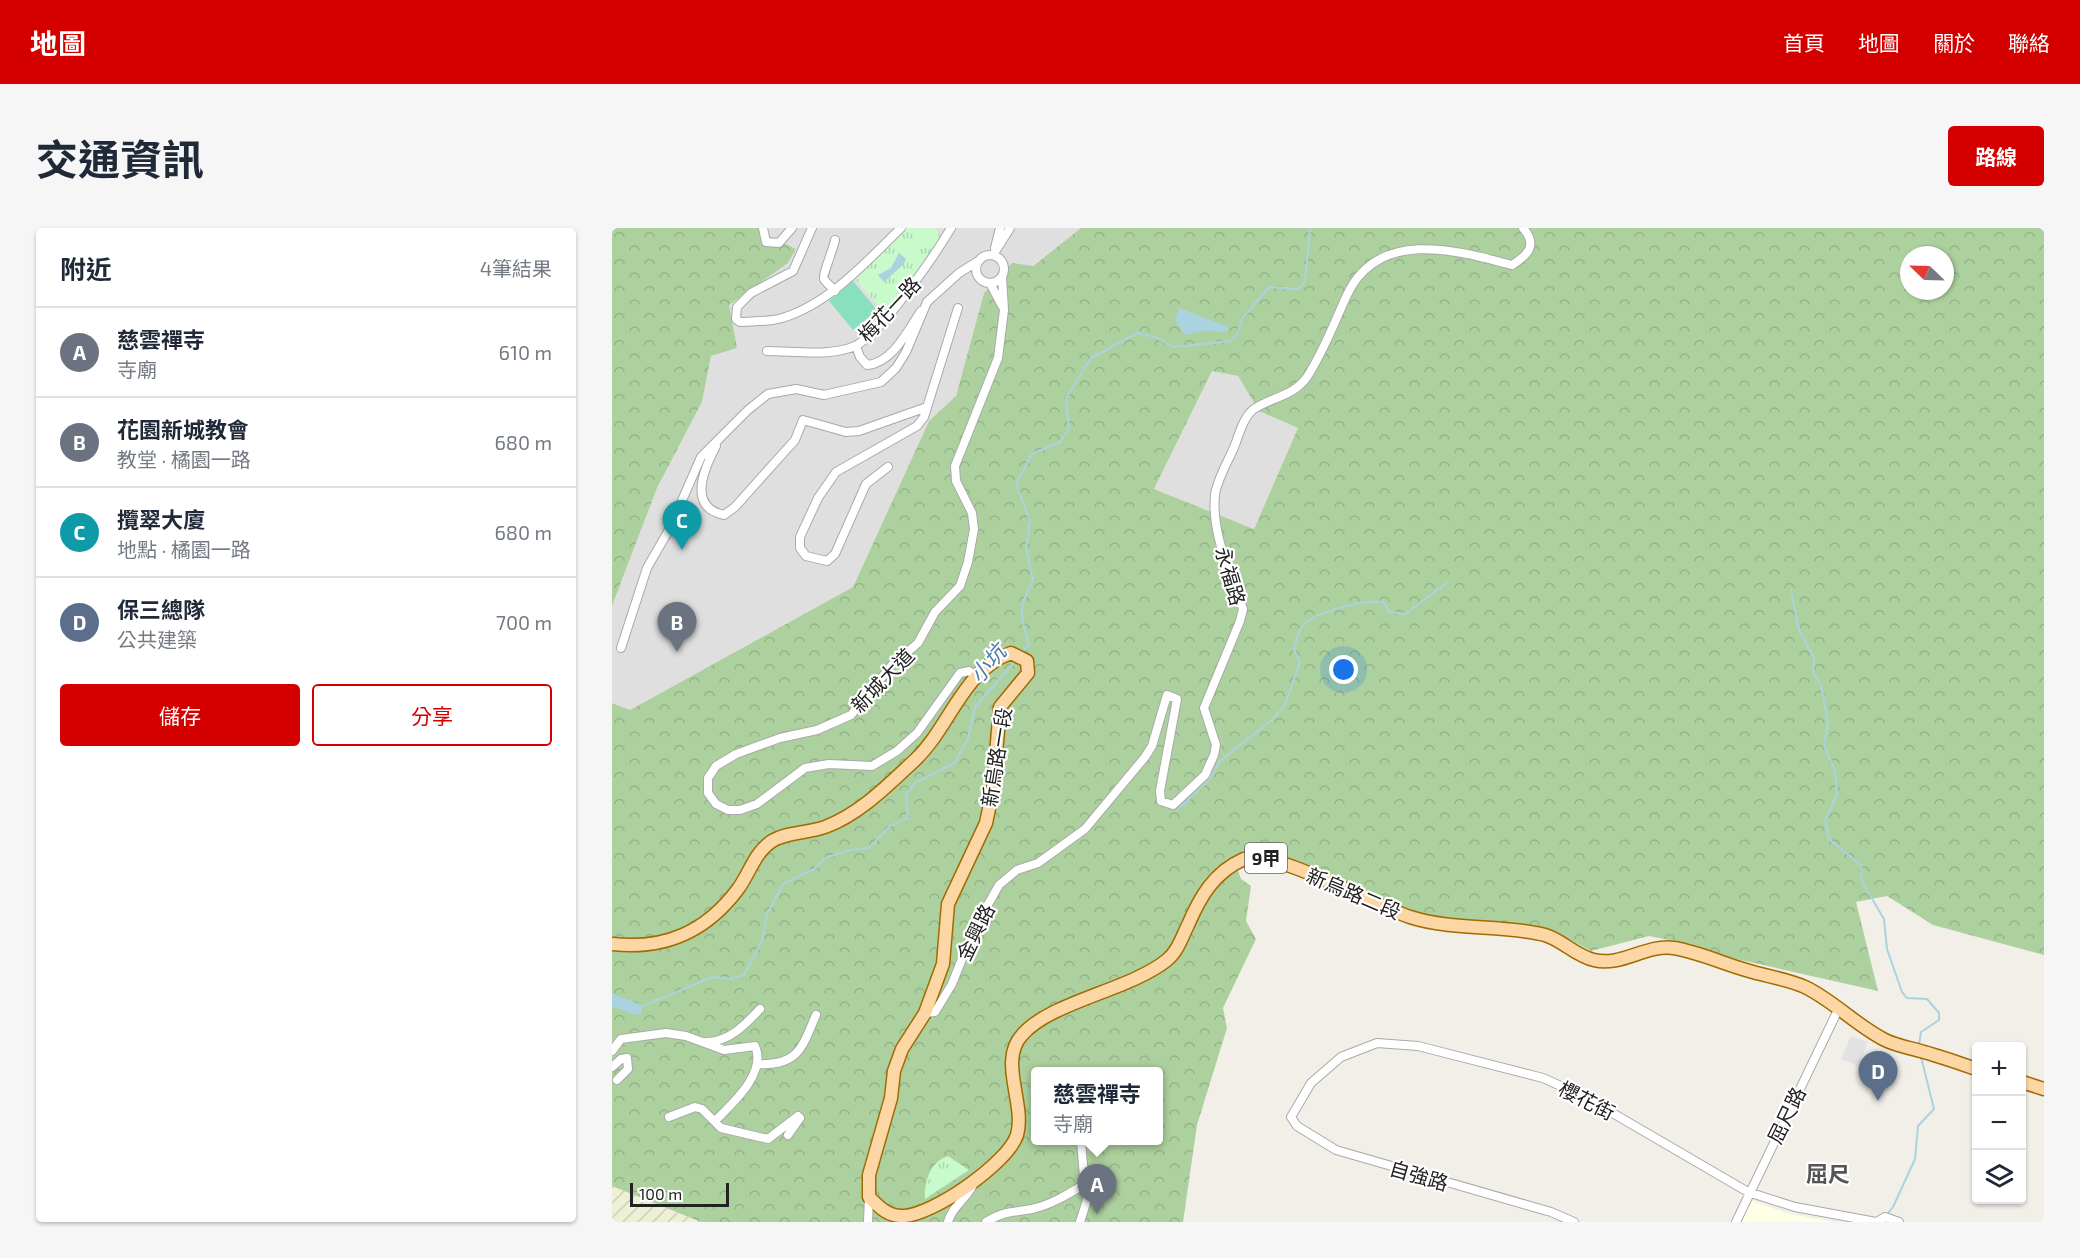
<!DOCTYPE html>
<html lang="zh-TW">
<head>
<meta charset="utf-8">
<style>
  :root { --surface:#fff; --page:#f6f6f7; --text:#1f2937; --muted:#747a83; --line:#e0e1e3; --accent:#d40000 }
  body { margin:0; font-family:"Exo 2","Noto Sans TC",sans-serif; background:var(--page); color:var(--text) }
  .controls { position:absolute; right:18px; bottom:18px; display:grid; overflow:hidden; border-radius:6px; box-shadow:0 2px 4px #0004 }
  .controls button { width:54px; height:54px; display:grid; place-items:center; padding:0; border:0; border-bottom:2px solid var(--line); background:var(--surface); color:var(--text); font:30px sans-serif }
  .compass { position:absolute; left:1288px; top:18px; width:54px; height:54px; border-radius:50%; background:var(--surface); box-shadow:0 2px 4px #0004; rotate:293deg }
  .scale { position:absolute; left:18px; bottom:15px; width:99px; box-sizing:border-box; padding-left:6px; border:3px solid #222; border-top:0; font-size:16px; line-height:21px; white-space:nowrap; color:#222; -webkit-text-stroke:4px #fff; paint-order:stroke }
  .you { position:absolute; left:732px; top:442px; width:21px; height:21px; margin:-15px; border:4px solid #fff; border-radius:50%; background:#1a73e8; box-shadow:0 0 0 9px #1a73e833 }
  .badge { display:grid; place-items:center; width:39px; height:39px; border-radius:50%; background:var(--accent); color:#fff; font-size:20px; font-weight:700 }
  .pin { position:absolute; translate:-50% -50px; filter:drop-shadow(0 2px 3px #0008) }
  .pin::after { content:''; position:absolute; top:32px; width:21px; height:18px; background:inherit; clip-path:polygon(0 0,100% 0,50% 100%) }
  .popup { position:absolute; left:419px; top:839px; width:132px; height:78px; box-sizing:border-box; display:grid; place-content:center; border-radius:6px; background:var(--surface); filter:drop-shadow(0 2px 4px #0005); font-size:20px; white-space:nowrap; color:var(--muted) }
  .popup b { font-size:22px; color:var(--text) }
  .popup::after { content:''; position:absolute; left:50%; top:100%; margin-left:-12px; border:12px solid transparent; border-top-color:var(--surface) }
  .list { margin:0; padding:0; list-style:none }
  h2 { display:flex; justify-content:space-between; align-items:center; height:78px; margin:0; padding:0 24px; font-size:26px }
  h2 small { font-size:20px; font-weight:400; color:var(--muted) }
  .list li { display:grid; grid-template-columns:39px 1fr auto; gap:18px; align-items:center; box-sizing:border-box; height:90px; padding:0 24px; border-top:2px solid var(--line) }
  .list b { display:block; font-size:22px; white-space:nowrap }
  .list p { margin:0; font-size:20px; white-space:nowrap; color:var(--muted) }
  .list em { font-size:20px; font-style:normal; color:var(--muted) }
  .actions { display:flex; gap:12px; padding:18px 24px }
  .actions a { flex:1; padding:14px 0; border:2px solid var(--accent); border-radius:6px; text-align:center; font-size:21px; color:var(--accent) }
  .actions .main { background:var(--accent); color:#fff }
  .icon { flex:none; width:33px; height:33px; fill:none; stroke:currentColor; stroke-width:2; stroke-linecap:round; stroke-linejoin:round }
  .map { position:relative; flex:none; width:1432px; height:994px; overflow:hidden; border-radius:6px }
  header { display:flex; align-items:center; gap:36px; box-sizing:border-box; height:84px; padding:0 30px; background:var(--accent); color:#fff }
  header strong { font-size:28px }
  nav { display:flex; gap:33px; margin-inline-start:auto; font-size:21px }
  .intro { display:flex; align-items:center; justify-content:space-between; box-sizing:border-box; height:144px; padding:0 36px }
  h1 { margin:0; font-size:42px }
  .button { padding:15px 27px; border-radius:6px; background:var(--accent); color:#fff; font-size:21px; font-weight:700 }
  main { display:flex; gap:36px; padding:0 36px }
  aside { flex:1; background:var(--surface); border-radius:6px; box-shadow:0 2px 4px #0004 }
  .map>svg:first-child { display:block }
  .residential { fill:#e0dfdf }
  .education { fill:#ffffe5 }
  .farmland { fill:url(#farmland-furrows) }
  .forest { fill:url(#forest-crowns); fill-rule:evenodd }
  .park { fill:url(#park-tufts) }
  .pitch { fill:#88e0be }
  .parking { fill:#e2e2e2 }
  .water { fill:#aad3df }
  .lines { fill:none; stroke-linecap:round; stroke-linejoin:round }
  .stream { stroke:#aad3df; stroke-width:2 }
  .river { stroke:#aad3df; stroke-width:12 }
  .street-casing { stroke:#a9a9a9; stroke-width:10 }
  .primary-casing { stroke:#a06b00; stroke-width:15 }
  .street { stroke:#fff; stroke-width:8 }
  .primary { stroke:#fcd6a4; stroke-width:12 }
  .labels { text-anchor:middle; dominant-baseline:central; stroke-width:4.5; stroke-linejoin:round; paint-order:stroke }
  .shield { fill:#fff; stroke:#646464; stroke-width:1.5 }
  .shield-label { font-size:18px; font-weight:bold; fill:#222 }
  .street-label { font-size:20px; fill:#222; stroke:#fff }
  .water-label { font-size:21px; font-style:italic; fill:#4a7aab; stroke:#fff }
  .quarter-label { font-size:22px; font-weight:bold; fill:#555; stroke:#fff }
</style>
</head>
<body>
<header>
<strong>地圖</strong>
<nav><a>首頁</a><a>地圖</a><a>關於</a><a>聯絡</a></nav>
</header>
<div class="intro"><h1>交通資訊</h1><a class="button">路線</a></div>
<main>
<aside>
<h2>附近<small>4筆結果</small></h2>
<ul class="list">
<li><span class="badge" style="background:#6b7280">A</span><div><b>慈雲禪寺</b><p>寺廟</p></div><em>610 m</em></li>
<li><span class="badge" style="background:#6b7280">B</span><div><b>花園新城教會</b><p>教堂 · 橘園一路</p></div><em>680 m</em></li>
<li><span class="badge" style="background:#0f9aa8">C</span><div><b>攬翠大廈</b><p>地點 · 橘園一路</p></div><em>680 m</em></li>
<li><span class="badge" style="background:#5c6f8a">D</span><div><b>保三總隊</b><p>公共建築</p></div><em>700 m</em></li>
</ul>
<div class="actions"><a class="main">儲存</a><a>分享</a></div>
</aside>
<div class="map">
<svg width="1432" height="994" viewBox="0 0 1432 994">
  <defs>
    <pattern id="farmland-furrows" width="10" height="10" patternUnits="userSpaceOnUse" patternTransform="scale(1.5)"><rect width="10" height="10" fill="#eef0d5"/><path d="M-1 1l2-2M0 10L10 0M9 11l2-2" fill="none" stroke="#ccceb7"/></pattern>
    <pattern id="forest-crowns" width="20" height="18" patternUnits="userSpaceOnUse" patternTransform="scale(1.5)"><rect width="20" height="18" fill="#add19e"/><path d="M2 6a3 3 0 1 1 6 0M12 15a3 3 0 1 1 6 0" fill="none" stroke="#95b388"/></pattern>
    <pattern id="park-tufts" width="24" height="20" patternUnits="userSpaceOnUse" patternTransform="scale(1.5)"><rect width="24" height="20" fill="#c8facc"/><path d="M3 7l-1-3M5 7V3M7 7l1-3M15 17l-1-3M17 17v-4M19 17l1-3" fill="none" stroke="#acd6af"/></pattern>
  </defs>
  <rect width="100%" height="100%" fill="#f2efe9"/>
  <path class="residential" d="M148,0H469L420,38L372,65L344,168L317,193L241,359L18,482L0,475V378L45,260L90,174L99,128L117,77L176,35L184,21L151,5Z
    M600,143L626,148L647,183L686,200L642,301L542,261Z"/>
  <path class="education" d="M1138,972L1174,985L1222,994H1130Z"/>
  <path class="farmland" d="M0,958L89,994H0Z"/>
  <path class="forest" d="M0,0H148L151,5L184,21L176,35L117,77L125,120L99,128L90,174L45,260L0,378Z
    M469,0H1432V727L1321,697L1275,668L1244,674L1266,763L1120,730L1077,716L1037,708L979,723L940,702L841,693L804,684L703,647L650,621L633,624L623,633L629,651L639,658L634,693L644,711L611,780L615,800L585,897L571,994H89L0,958V475L18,482L241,359L317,193L344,168L372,65L400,35L421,38ZM1297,27H1333V63H1297ZM600,143L626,148L647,183L686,200L642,301L542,261ZM424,844H546V912H424Z"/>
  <path class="park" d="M293,0H322L329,7L312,38L272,84L243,51Z
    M336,928L357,942L313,971C312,953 318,934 336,928Z"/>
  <path class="pitch" d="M241,53L265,82L241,102L217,73Z"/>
  <path class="parking" d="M1239,808L1256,814L1246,838L1229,831Z"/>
  <path class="water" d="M287,25L294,31L292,36L272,54L266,47L279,40Z
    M567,80L617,99L615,104L591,103L573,107L563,92Z"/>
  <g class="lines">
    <path class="stream" d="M1179,363L1187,402L1202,430L1201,445L1209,457L1216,495L1212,517L1223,543L1225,567L1213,592L1217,611L1249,637L1250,654L1272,691L1275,721L1290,764L1295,770L1315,771L1327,785V792L1309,804L1307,817
      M410,424L417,417C408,387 406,380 421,352L414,320L418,293L404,256L420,226L448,214L457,201L454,170L479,130L525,105L543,109L561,119L618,113L625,107L630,91L657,59L686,61L693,54L698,0
      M569,579L597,552L608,533L661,491L673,477L688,434L682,422C684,416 685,406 689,400C699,384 753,371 772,374L777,384L793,386L836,354
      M24,781L100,749L117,751L132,747L150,713L155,687L171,656L202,641L213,630L239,622L257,620L278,598L296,590L294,566L304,554L343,535L356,511L363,479L405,431
      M1273,994V989L1281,979L1303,931L1306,898L1322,881L1309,829"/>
    <path class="river" d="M0,772L24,781"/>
    <defs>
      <path id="street" d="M151,0L154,14L167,15L180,0
        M200,0L181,43L139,65L125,79L124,91L128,94C142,93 157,94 170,90C217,76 255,33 289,0
        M383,20L388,0
        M364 41a14 14 0 1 1 28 0a14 14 0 1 1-28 0Z
        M381,27L398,0
        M378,55L390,78
        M223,63C220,59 214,55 212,51C210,48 222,19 223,12
        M244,118L248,129L255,137C281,135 296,102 309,83
        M155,123C182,123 218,129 243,118C270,105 323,27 339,0
        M104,218C92,241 75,279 112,287L123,279L183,212L191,192L234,204L247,203L315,179
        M276,239L254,256L223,326L215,333L194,328L188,320V309L206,270L224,244L305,198L312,189L346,80
        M9,420L35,340L58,300L89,229L136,182L156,166L184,161L212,167L269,154L284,140L294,124L315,74L347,45L368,32
        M364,449L357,443L348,445L305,505L285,523L260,538L217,536L193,540L145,576L128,582H116L104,576L96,565V550L104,538L124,526L168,510L205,502L239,487L280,437L306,415L323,384L348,358L356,334L362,301L360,285L344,253L343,238L386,130L392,82L390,49
        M313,785L323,784L340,756L361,703L387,657L405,642L426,635L473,601L533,529L540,518L555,467L565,471L548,563L549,573L561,577L593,547L602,527L604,517L592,480L628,393L631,381C619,346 599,305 603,267C605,251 617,232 623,217C627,206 632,188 642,181C660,169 682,168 695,149C712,123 722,95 735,67C766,0 844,22 900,37C916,27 926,17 911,0
        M94,814C117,814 133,797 148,781
        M0,823L9,811L54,805L74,808L112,822L143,818C155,845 121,875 103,893
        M146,836C187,838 190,819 204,787
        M0,839L9,831L15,830L16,841L5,852
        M57,889L83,879L90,881L109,900L156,911L186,888L188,890L176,907
        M469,912L472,949L476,954
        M256,994L257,969
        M336,994C340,977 358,969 363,952
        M374,994C394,982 399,985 420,981C441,976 458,965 476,954L475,972L468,994
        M962,994L939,984L724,922L685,898L679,889L699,855L729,829L765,815L806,818L931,850L973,869L1136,964L1183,979L1264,994
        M1124,994L1226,782
        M1265,994L1273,989L1287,994"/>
      <path id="primary" d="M0,716C53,722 94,704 126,661C138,645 142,625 160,613C174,604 197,605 213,599C248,586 276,557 303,532C338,499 351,442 399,425L415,433L416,445L388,479L381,562L374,595L336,676L331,736L313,785L290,821L282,843L279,870L257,947V969C267,979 276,989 292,988C321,987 396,935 405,907C414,876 386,833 410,807C438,774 518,762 555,732C566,723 570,709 576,697C588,669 602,644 632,631C658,619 764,678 798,689C842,703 890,696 933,707C950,712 964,728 982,732C1009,739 1034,716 1062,720C1086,724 1110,735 1134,742C1153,748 1175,751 1193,759C1222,773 1245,798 1273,812C1285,818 1299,820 1312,824C1330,829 1347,835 1364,841
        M1410,854L1432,861"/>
    </defs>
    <use href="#street" class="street-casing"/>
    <use href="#primary" class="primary-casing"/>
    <use href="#street" class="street"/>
    <use href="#primary" class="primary"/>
  </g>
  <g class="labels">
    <rect class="shield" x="633" y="615" width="42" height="30" rx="4.5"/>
    <g class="shield-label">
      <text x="654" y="630">9甲</text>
    </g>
    <g class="street-label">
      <text transform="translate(277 81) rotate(-47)">梅花一路</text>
      <text transform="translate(619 348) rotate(74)">永福路</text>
      <text transform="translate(270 452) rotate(-46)">新城大道</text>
      <text transform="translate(384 529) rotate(-81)">新烏路一段</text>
      <text transform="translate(742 665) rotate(23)">新烏路二段</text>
      <text transform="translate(363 704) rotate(-64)">金興路</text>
      <text transform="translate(975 872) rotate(27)">櫻花街</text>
      <text transform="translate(1174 887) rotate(-64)">屈尺路</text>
      <text transform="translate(807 947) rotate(16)">自強路</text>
    </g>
    <g class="water-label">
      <text transform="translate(375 435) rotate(-49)">小坑</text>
    </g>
    <g class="quarter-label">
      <text x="1216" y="945">屈尺</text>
    </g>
  </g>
</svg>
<div class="controls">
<button>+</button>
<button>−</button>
<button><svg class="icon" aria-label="layers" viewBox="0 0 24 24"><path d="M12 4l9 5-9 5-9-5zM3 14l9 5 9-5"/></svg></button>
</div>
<svg class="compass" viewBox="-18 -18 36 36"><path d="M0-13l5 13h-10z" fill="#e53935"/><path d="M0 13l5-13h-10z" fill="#747a83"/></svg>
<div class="scale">100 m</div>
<div class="you"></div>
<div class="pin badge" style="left:485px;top:986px;background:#6b7280">A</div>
<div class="popup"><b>慈雲禪寺</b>寺廟</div>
<div class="pin badge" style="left:65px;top:424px;background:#6b7280">B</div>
<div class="pin badge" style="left:70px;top:322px;background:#0f9aa8">C</div>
<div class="pin badge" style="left:1266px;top:873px;background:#5c6f8a">D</div>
</div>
</main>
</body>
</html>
